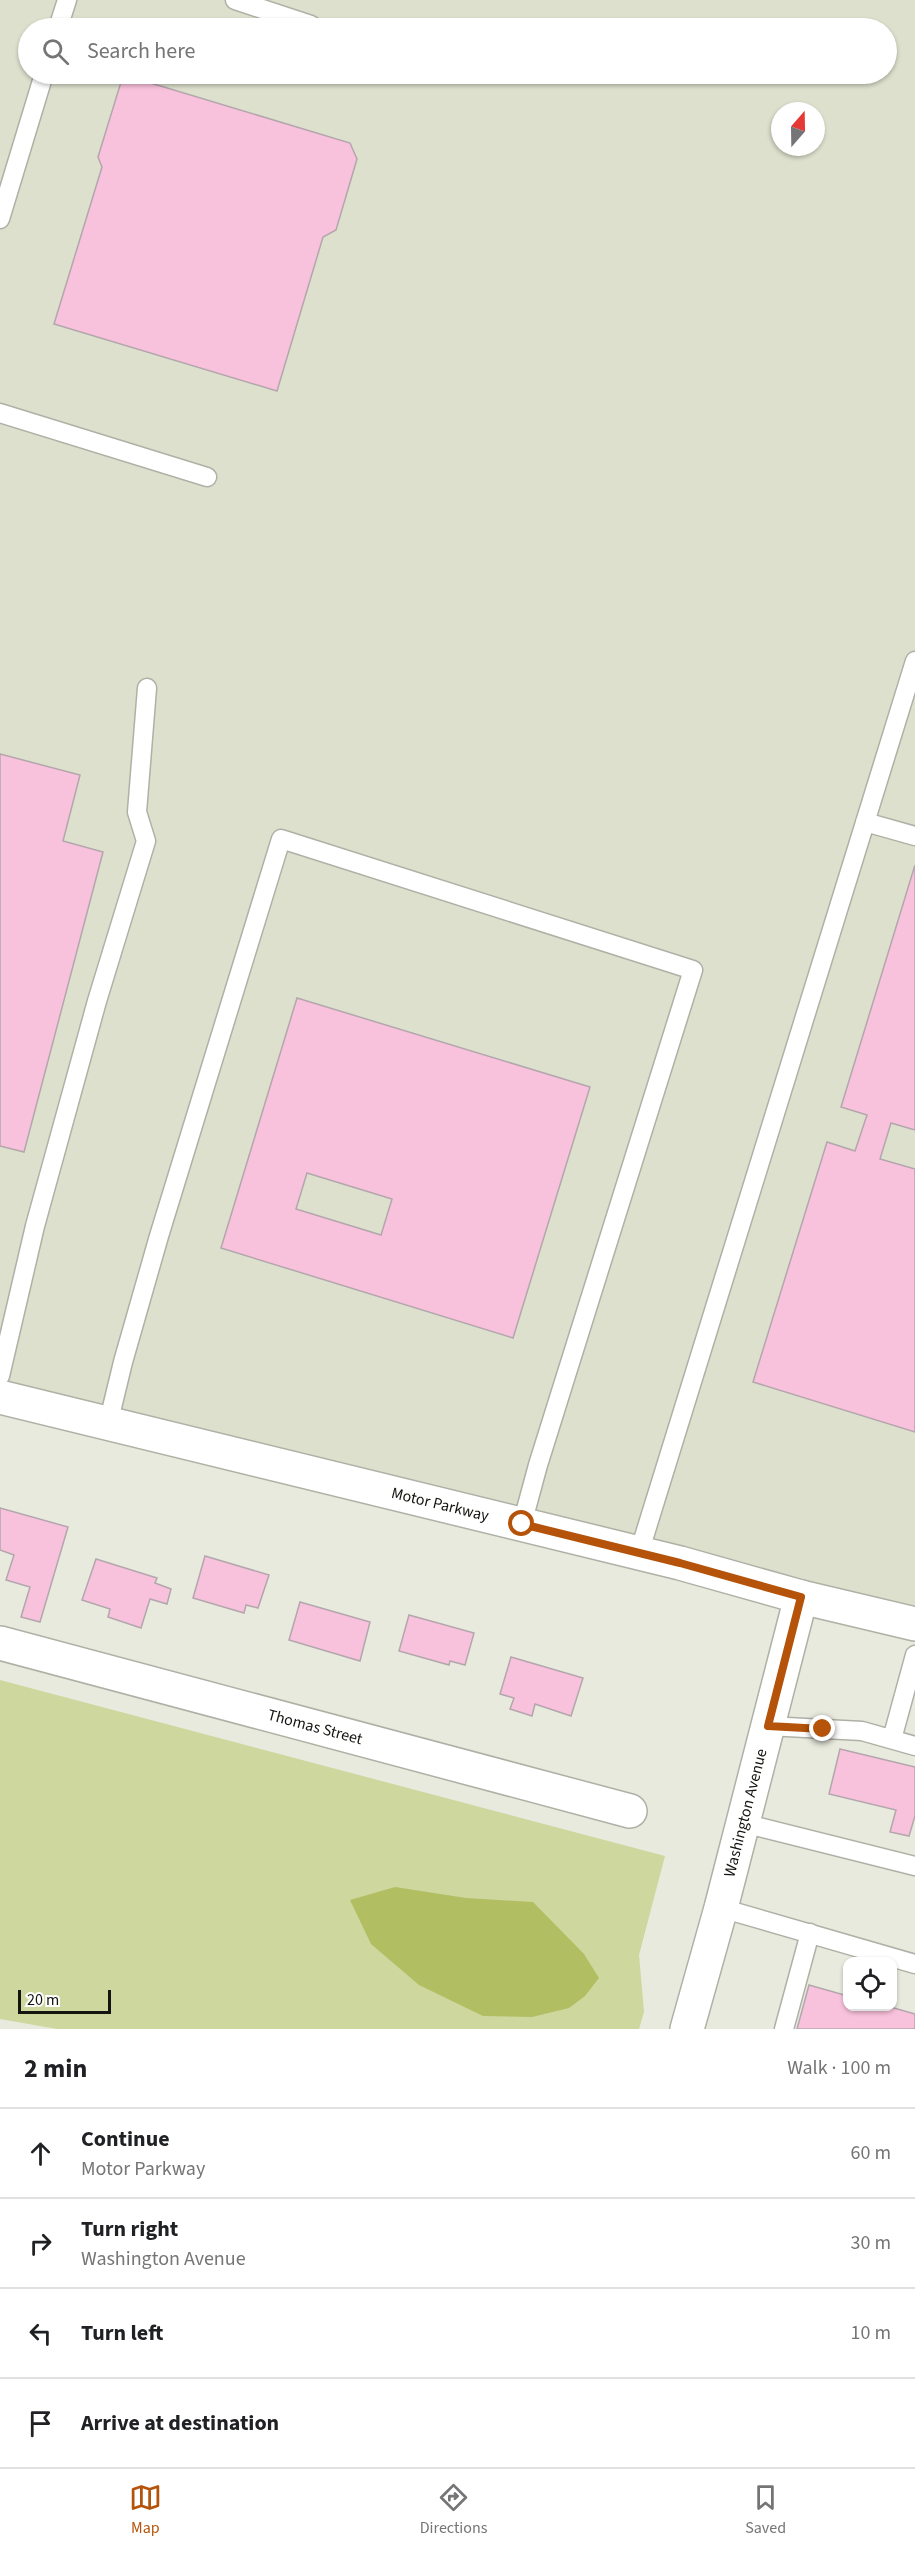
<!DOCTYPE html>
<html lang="en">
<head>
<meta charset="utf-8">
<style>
  :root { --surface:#fff; --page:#f2f2f2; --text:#202124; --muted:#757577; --line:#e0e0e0; --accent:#b45309 }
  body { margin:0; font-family:"Source Sans 3",sans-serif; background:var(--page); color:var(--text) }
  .controls { position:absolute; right:18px; bottom:18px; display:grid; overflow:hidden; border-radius:12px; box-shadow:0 2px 4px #0004 }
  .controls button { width:54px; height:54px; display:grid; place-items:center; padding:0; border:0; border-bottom:2px solid var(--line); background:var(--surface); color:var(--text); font:30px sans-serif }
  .compass { position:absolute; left:771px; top:102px; width:54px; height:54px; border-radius:50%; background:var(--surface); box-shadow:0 2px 4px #0004; rotate:20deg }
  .scale { position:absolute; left:18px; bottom:15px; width:93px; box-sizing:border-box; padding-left:6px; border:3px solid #141410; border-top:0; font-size:16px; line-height:21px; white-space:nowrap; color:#141410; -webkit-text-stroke:4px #fff; paint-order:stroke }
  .stop { position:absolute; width:18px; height:18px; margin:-14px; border:4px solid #b45309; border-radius:50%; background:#fff }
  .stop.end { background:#b45309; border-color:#fff; box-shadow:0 2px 6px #0008 }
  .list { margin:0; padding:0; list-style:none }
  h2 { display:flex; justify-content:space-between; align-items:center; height:78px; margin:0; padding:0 24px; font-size:26px }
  h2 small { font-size:20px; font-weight:400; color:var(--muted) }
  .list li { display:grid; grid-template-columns:39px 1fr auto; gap:18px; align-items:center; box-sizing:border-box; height:90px; padding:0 24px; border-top:2px solid var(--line) }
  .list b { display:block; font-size:22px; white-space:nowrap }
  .list p { margin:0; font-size:20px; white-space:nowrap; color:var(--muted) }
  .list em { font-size:20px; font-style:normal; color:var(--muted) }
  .icon { flex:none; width:33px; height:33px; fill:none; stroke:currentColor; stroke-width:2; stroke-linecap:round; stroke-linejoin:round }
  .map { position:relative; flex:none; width:915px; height:2029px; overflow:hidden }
  .search { position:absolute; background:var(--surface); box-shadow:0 2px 4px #0004; left:18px; right:18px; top:18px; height:66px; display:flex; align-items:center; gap:15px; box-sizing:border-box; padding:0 21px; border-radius:33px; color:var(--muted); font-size:22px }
  .sheet { height:438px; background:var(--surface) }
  nav { display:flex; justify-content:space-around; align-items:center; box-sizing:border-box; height:84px; border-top:2px solid var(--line); background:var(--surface); font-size:16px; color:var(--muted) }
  nav a { display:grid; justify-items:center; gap:3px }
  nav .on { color:var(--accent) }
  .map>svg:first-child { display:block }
  .built { fill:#dde0cd; fill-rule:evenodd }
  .green { fill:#ced79e }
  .water { fill:#b2be62 }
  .building { fill:#f9c2dc; stroke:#b3a6ac; stroke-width:1.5; fill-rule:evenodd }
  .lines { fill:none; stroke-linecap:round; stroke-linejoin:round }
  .lane-casing { stroke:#aeb1a5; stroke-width:21 }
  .street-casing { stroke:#aeb1a5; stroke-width:36 }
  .secondary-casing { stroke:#aeb1a5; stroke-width:36 }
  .lane { stroke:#fff; stroke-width:18 }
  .street { stroke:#fff; stroke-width:33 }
  .secondary { stroke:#fff; stroke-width:33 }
  .route { stroke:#b45309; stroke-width:8 }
  .labels { text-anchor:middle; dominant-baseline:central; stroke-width:5; stroke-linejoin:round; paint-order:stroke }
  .street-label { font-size:16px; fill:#141410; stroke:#fff }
</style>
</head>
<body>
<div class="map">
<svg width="915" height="2029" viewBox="0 0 915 2029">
  <rect width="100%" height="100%" fill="#e8eade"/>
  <path class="built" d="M0,0H915V1626L0,1394ZM28,28H886V74H28ZM780,111H816V147H780Z"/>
  <path class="green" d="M0,1680L665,1856L639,1955L644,2012L639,2029H57L0,2019Z"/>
  <path class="water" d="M395,1887L466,1898L533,1902L584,1954L599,1978L585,1996L569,2008L532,2017L483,2016L419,1985L371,1944L350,1900Z"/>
  <path class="building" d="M134,78L350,143L357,159L336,230L323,237L277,391L54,324L102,167L98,157L121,82Z
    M0,754L80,775L63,841L103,852L24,1152L0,1146Z
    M915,865V1130L891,1123L880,1159L915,1169V1432L753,1382L827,1142L855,1151L867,1115L841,1107Z
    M297,998L590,1087L513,1338L221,1248ZM307,1173L392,1199L381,1235L296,1209Z
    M0,1508L68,1527L40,1622L21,1617L30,1587L6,1580L14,1555L0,1550Z
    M205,1556L269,1575L258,1608L246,1605L244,1613L193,1598Z
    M96,1559L157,1578L155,1583L171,1589L167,1604L150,1599L141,1628L108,1617L110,1609L82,1600Z
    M300,1602L370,1622L360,1661L289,1640Z
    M409,1615L474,1633L465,1665L450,1661L449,1665L399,1651Z
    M511,1657L583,1678L571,1716L535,1704L532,1716L510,1709L514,1698L500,1694Z
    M840,1749L915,1767V1816L909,1836L890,1832L896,1810L829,1794Z
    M809,1985L848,1996V2006H887L915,2014V2029H797Z"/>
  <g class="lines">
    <defs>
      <path id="lane" d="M235,0L311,25
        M58,28L67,0
        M0,219L44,74
        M0,413L207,477
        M865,822L915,836
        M0,1376L35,1226L97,1001L146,841L137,812L147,688
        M108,1424L123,1362L159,1236L281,839L693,970L538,1465L522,1524
        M639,1553L915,661
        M768,1726L862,1731L915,1746
        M892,1739L915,1655
        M743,1823L915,1866
        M721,1908L915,1964
        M784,2029L810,1933"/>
      <g id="street">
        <path id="s1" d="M0,1643L630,1811"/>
      </g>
      <g id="secondary">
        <path id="s2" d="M0,1397L680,1563L801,1597L915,1624"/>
        <path id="s3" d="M687,2029L721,1908L801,1597"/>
      </g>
    </defs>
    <use href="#lane" class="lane-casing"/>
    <use href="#street" class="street-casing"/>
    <use href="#secondary" class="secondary-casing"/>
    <use href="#lane" class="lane"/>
    <use href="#street" class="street"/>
    <use href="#secondary" class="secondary"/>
  </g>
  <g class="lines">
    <path class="route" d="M522,1524L680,1563L801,1597L768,1726L823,1729"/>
  </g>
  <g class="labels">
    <g class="street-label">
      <text stroke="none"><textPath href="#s2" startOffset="453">Motor Parkway</textPath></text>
      <text stroke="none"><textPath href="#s1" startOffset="326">Thomas Street</textPath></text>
      <text stroke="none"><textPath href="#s3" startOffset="224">Washington Avenue</textPath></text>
    </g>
  </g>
</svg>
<div class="controls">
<button><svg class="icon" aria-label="locate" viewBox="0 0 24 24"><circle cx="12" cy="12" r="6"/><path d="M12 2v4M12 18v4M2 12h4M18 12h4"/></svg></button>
</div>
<svg class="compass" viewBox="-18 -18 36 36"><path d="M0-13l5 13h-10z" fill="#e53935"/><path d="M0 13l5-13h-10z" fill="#757577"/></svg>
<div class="scale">20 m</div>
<div class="stop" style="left:522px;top:1524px"></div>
<div class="stop end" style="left:823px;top:1729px"></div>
<div class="search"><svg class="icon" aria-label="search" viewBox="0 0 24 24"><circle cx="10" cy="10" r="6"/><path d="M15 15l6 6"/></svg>Search here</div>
</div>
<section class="sheet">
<h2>2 min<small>Walk · 100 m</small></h2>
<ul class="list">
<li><svg class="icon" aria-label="ahead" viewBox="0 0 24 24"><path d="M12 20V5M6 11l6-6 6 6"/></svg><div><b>Continue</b><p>Motor Parkway</p></div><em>60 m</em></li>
<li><svg class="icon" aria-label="right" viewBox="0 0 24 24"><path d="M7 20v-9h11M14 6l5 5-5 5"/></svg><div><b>Turn right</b><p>Washington Avenue</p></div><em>30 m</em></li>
<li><svg class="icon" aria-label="left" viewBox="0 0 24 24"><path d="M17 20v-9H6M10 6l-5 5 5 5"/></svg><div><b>Turn left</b></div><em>10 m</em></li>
<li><svg class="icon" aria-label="arrive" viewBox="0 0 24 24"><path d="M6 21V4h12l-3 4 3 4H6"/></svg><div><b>Arrive at destination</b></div></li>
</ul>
</section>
<nav>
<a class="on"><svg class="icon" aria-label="map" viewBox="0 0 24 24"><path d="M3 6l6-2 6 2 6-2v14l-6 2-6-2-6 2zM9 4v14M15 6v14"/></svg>Map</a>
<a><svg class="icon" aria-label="directions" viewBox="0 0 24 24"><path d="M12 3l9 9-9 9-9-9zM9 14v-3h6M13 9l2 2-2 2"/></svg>Directions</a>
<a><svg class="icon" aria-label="saved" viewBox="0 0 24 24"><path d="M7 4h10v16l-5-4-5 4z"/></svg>Saved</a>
</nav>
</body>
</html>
